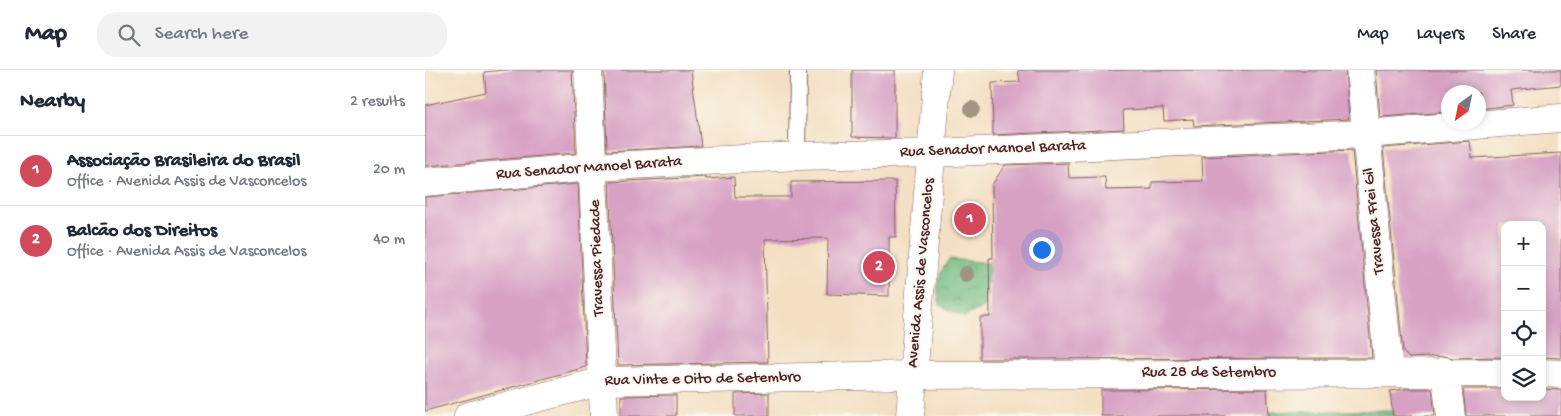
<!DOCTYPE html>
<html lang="en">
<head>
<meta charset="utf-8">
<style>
  :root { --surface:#fff; --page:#f2f2f3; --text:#1f2937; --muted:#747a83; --line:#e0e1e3; --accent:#d1495b }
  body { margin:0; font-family:"Gochi Hand",sans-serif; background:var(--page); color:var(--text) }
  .controls { position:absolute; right:15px; bottom:15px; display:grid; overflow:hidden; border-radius:10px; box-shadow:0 2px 8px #0003 }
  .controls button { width:45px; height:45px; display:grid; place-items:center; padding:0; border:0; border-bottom:1px solid var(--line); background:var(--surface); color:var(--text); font:25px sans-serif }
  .compass { position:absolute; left:1016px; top:15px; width:45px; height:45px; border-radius:50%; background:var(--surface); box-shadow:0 2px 8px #0003; rotate:213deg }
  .you { position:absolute; left:616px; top:179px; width:18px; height:18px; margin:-12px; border:4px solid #fff; border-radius:50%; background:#1a73e8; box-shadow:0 0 0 8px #1a73e833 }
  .badge { display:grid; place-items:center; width:32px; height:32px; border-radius:50%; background:var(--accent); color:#fff; font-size:16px; font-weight:700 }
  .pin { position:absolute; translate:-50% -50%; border:2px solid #fff; box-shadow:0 1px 5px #0006 }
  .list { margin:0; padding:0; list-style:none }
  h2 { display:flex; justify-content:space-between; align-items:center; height:65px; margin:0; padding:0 20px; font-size:21px }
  h2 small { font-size:16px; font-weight:400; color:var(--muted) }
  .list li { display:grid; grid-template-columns:32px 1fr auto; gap:15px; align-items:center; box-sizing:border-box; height:70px; padding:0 20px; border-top:1px solid var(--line) }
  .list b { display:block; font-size:19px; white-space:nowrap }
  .list p { margin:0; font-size:16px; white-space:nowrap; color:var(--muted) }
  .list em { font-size:16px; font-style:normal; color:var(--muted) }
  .icon { flex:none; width:28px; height:28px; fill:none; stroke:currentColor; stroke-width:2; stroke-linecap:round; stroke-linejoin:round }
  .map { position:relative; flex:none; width:1136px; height:346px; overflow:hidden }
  header { display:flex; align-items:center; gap:30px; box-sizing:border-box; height:70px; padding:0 25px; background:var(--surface); border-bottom:1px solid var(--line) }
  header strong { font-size:24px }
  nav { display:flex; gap:28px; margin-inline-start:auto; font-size:18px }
  .search { width:350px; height:45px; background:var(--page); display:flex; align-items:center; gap:12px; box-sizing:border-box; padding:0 18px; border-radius:20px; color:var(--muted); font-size:19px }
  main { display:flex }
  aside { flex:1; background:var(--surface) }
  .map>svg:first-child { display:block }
  .forest { fill:url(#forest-crowns); stroke:#5e6d56 }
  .building { fill:#d7a1c4 }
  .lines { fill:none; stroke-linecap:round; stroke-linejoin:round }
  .lane-casing { stroke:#856260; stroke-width:18 }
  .street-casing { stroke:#856260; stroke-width:29 }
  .secondary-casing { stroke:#856260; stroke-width:29 }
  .primary-casing { stroke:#856260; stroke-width:29 }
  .lane { stroke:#fff; stroke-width:16 }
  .street { stroke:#fff; stroke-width:28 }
  .secondary { stroke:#fff; stroke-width:28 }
  .primary { stroke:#fff; stroke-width:28 }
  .tree { fill:#a19481 }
  .labels { text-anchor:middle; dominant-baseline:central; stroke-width:4; stroke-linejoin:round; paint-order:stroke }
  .street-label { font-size:16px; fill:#4a1f2b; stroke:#fbf7ec }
</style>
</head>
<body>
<header>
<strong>Map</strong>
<div class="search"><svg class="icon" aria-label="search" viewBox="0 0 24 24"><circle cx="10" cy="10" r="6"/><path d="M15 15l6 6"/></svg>Search here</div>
<nav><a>Map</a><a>Layers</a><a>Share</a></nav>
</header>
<main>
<aside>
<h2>Nearby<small>2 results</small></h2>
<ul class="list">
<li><span class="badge">1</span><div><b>Associação Brasileira do Brasil</b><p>Office · Avenida Assis de Vasconcelos</p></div><em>20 m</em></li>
<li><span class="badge">2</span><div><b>Balcão dos Direitos</b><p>Office · Avenida Assis de Vasconcelos</p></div><em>40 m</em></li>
</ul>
</aside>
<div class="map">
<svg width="1136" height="346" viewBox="0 0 1136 346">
  <defs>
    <pattern id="forest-crowns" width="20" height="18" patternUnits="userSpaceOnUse" patternTransform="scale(1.25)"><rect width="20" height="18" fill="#72bb81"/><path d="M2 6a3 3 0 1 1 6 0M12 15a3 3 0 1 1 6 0" fill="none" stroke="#60976a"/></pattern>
  </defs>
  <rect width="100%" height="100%" fill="#fbf7ec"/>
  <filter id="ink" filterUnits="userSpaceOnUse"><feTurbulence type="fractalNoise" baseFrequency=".02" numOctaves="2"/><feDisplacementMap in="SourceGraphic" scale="10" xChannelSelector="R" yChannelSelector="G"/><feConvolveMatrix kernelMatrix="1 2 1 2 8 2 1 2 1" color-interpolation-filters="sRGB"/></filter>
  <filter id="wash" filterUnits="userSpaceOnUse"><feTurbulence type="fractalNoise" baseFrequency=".0096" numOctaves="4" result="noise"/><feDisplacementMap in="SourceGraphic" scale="20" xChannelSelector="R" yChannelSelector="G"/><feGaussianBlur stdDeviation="1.12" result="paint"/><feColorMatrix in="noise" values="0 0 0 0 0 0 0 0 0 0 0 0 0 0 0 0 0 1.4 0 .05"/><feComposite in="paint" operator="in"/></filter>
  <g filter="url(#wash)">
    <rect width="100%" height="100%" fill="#f3dfc2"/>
    <path class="forest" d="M524,189L564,193L560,236L539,247L515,235C510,216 513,205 524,189Z
      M967,340L968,346H844V342Z"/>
    <g id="blocks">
      <path class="building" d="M79,0H147L151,83L0,96V35L61,22L59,2Z
        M179,0H266L276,76L182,81Z
        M427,0H470V68L427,67Z
        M593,0H920L924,49L769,56L768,49L739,51L738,38L698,40L699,59L568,65L567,13L595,12Z
        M951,0H1136V15L1086,20L1088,35L1054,39V22H1024V42L955,47Z
        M1045,71L1047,88L1136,83V288L1117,287V155H1080V287L1027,288L1018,286L984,288L978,282L958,78Z
        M927,80L947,288L555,289V247H565L564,188H568L567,115L580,95L643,93L644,108L680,107L681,120L727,119V112L778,111L777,87Z
        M281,107V109L309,107L310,127H366V112L470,111L471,167H464V226L402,224L403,168L340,169L343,292L193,295L184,112Z
        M153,114L161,297L0,341V127Z
        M842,319L844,346H676V320Z
        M981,319H1007L1010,346H968L965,321Z
        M1038,319H1080V327H1117V319L1136,320V346H1041Z
        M344,323V346H310V324Z
        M251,325V346H196V326Z"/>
    </g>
  </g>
  <g filter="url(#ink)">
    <use href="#blocks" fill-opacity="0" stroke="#856260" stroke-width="1"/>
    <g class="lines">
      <defs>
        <path id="lane" d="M372,86L373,0"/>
        <path id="street" d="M163,0L179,346
          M935,0L964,301
          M1020,301L1026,346
          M1117,303L1136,304
          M43,346L178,311L488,305L1080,303"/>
        <path id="secondary" d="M508,83L941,64L1136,48"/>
        <path id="primary" d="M0,112L168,97L372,86L508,83
          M485,346L513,0"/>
      </defs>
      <use href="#lane" class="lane-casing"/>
      <use href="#street" class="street-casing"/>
      <use href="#secondary" class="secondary-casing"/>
      <use href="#primary" class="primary-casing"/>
      <use href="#lane" class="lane"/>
      <use href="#street" class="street"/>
      <use href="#secondary" class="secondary"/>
      <use href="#primary" class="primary"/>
    </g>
    <g class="tree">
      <circle cx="547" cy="39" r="8"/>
      <circle cx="541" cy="204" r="8"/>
    </g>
  </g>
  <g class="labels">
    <g class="street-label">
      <text transform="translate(568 80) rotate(-2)">Rua Senador Manoel Barata</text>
      <text transform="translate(164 99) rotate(-4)">Rua Senador Manoel Barata</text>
      <text transform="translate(950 151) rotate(-96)">Travessa Frei Gil</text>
      <text transform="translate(173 188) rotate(-92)">Travessa Piedade</text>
      <text transform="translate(497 203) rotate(-85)">Avenida Assis de Vasconcelos</text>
      <text x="784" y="303">Rua 28 de Setembro</text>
      <text transform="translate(278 310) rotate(-1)">Rua Vinte e Oito de Setembro</text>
    </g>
  </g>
</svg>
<div class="controls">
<button>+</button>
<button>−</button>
<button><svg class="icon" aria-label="locate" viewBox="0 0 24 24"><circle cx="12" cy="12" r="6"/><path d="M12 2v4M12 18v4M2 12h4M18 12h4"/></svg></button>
<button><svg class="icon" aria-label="layers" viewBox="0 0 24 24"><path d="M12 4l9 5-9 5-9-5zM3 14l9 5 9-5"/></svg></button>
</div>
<svg class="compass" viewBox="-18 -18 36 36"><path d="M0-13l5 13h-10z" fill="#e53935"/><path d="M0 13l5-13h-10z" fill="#747a83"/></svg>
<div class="you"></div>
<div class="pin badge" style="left:545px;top:149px">1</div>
<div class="pin badge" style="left:454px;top:197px">2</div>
</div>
</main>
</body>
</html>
